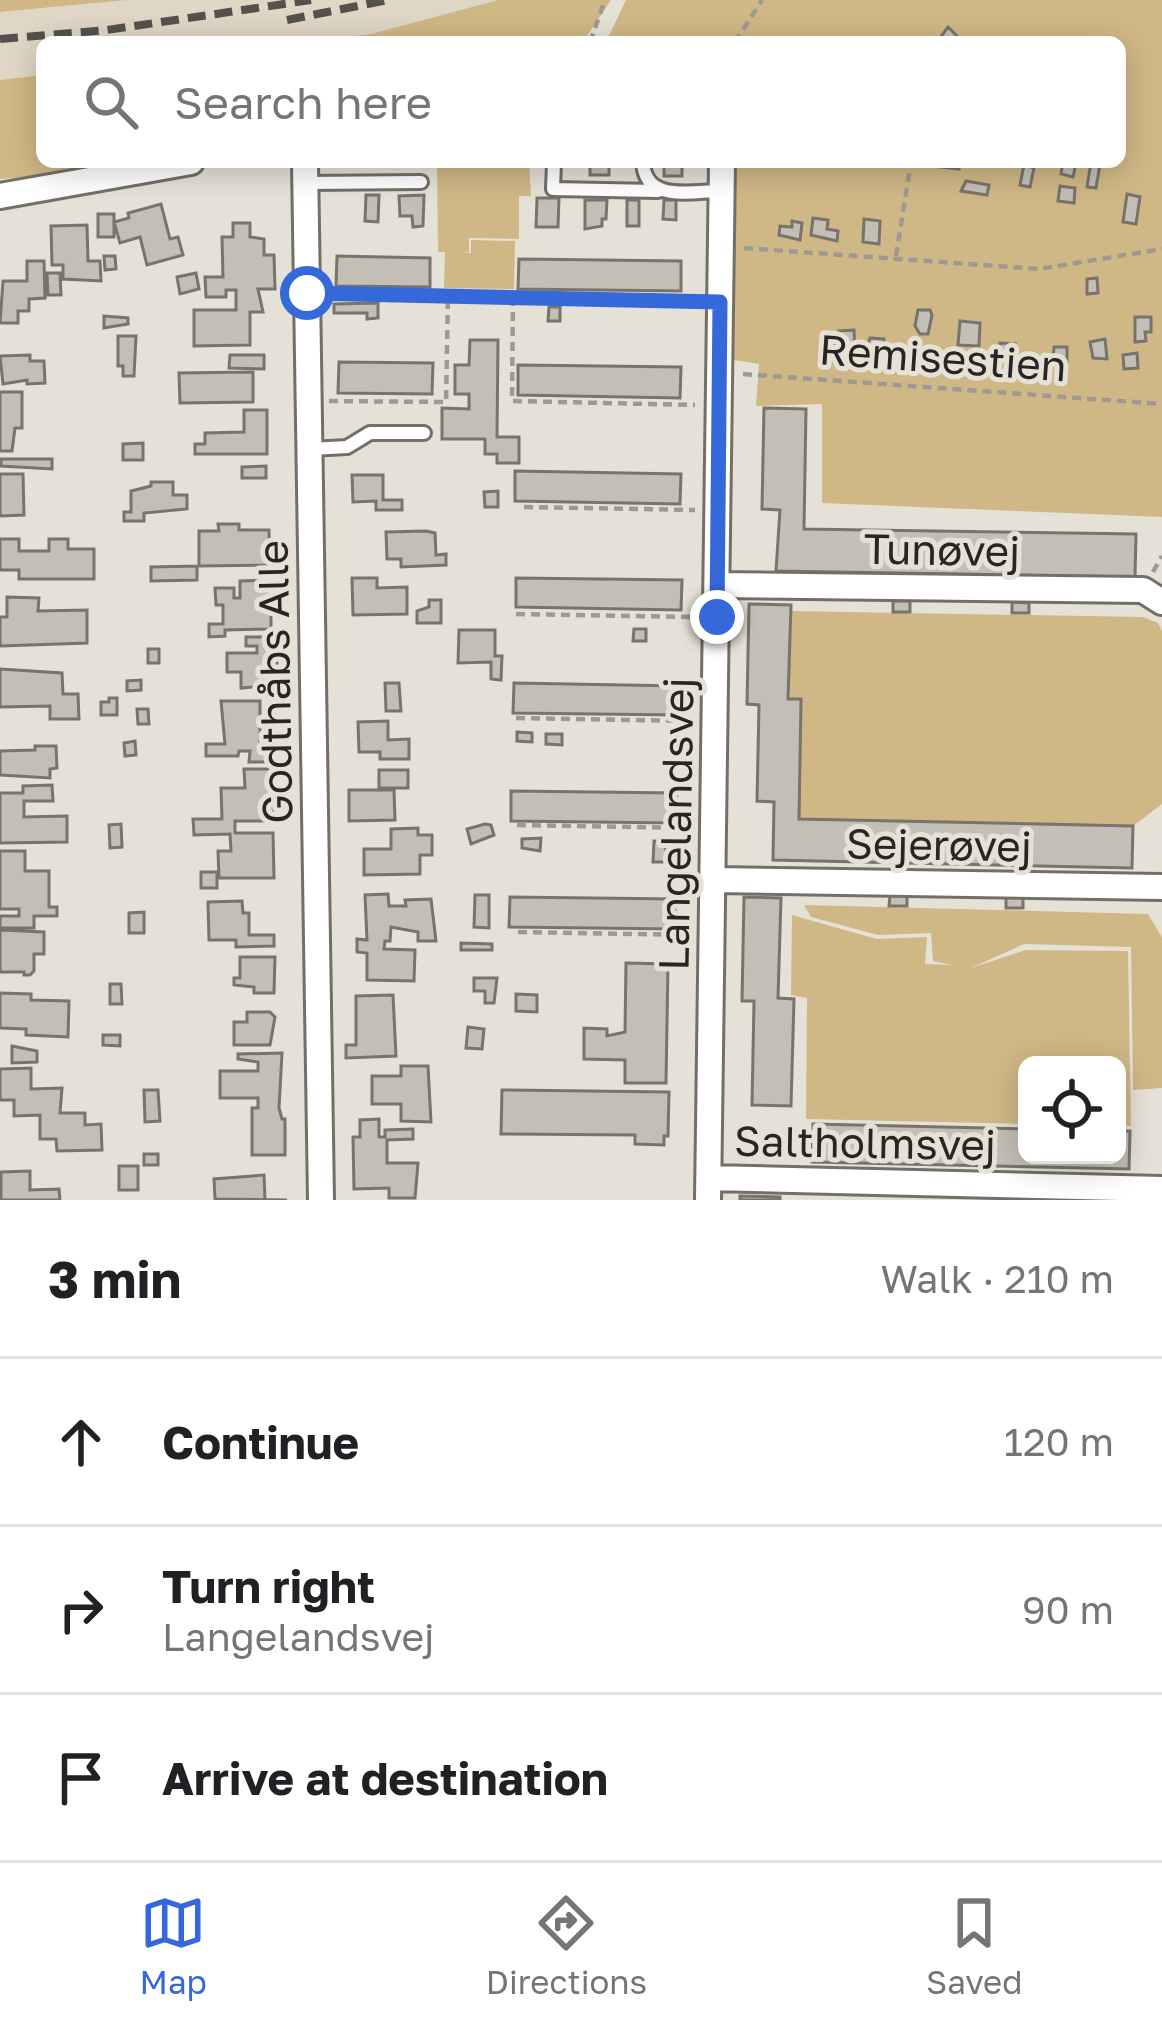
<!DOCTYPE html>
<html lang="en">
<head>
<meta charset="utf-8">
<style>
  :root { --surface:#fff; --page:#f6f6f6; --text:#202124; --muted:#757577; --line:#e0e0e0; --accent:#3568d8 }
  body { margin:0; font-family:"Golos Text",sans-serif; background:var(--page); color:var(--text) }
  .controls { position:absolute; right:36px; bottom:36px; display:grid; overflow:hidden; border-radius:18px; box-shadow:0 6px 30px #0003 }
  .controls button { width:108px; height:108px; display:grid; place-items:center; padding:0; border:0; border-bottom:3px solid var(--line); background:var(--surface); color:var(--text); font:60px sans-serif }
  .stop { position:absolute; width:36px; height:36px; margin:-27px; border:9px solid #3568d8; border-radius:50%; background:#fff }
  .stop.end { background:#3568d8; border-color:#fff; box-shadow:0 3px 12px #0008 }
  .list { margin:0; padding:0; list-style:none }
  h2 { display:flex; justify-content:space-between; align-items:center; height:156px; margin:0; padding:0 48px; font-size:51px }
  h2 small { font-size:39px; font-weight:400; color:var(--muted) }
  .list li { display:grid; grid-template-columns:78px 1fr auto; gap:36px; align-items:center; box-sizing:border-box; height:168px; padding:0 48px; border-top:3px solid var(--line) }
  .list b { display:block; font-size:45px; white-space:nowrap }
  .list p { margin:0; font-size:39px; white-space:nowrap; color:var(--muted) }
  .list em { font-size:39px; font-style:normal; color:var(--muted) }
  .icon { flex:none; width:66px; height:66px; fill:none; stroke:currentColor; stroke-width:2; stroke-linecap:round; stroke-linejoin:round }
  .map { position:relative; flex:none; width:1162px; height:1200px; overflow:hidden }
  .search { position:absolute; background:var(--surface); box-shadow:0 6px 30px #0003; left:36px; right:36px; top:36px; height:132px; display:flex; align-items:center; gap:30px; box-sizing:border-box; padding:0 42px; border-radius:18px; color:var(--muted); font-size:45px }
  .sheet { height:660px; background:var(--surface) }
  nav { display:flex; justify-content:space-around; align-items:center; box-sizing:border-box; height:168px; border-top:3px solid var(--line); background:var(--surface); font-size:33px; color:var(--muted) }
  nav a { display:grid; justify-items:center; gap:6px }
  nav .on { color:var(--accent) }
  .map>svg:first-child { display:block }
  .built { fill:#dfd6c6 }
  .green { fill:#d0b786 }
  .building { fill:#c4bfb6; stroke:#78746b; stroke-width:3 }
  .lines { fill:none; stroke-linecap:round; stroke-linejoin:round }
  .lane-casing { stroke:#746f66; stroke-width:18 }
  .street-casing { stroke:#746f66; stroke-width:30 }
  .path { stroke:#9e9a92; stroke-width:4.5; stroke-dasharray:9 6; stroke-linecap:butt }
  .lane { stroke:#fff; stroke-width:12 }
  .street { stroke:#fff; stroke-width:24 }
  .rail { stroke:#55524d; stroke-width:8; stroke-dasharray:18 9; stroke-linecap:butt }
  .route { stroke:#3568d8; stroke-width:15 }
  .labels { text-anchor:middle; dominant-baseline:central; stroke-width:10; stroke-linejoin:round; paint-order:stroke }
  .street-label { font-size:42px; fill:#282622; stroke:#e6e1d7 }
</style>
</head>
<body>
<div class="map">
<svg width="1162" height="1200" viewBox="0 0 1162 1200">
  <rect width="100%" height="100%" fill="#e6e1d7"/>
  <path class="built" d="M127,0H498L371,34L306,42H42V75L0,80V12Z"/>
  <path class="green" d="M0,0H127L0,12Z
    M498,0H611L583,42H306L371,34Z
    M626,0H1162V517L822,503V404L756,406L759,364L734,360V162H1120V42H606Z
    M42,75V162H140L101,171L0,179V80Z
    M437,162H529L531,196H519V239L469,238V252H462L471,253V240L515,241L514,289L444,288L445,252H438Z
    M790,611L1143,617L1158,623L1162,631V804L1133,826L799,819L801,700L788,699Z
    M804,905L1148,914L1162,937V1088L1133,1090L1131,947L1024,944L971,968L1026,950L1128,951L1131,1126H1117V1065H1027V1124L806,1119L807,998L791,995L792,915L877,939L927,937L925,964L952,965L933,961L931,933L878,935L811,917Z"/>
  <path class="building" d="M948,27L963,42H937Z
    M590,162H609V175H590Z
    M664,162H682V176H664Z
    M932,162H960L959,169L931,166Z
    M1063,162L1075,168L1073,177L1061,174Z
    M1091,162L1100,164L1096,188L1087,187Z
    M1024,165L1034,168L1030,187L1020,185Z
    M966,181L989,185L987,195L961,191Z
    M1060,186L1075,188L1074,203L1058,201Z
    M1127,194L1140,197L1136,224L1123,222Z
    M366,195H379L378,222L365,221Z
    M424,195L423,226L413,227L412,216H400L399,196Z
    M537,198H559L558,227H536Z
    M585,200H607L606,219H602V226L585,229Z
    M627,200H639V226H627Z
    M664,200H676V220L663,219Z
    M161,204L170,239L178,237L183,255L147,265L140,237L120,243L114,222L129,218L128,213Z
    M98,214H114V237H98Z
    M813,218L828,220L827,229L838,231L837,241L811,235Z
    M864,219L880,221L879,244L863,242Z
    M792,221L802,223L800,240L779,235L780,226L792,227Z
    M233,223H250V237L264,239V255H274L275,289H258L263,312H250V345L194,346V310H236V290H226V297H206L205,277H223L222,237H233Z
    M87,225L88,261H100L101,281L63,279V265H52L51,226Z
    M104,256H115L116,269L105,270Z
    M337,256L430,258V287L336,286Z
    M519,259L681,261V291L518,289Z
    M27,261H44L45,298L29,299V311H18V323H0L3,281H27Z
    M47,273H60L61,295H48Z
    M196,273L199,289L180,294L177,277Z
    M1097,278L1098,293L1087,294V279Z
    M378,303V318L367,319V313H334V304Z
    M549,307H560V321H548Z
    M918,310H930L932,315L928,334H920L915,326Z
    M104,316L128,318V324L104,328Z
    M1135,317H1151V332H1145L1146,341L1135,342Z
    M960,321L980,323L979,346L958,345Z
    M854,330L855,359H838L839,331Z
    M118,336H136L134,376H123V366H118Z
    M870,338L884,339V355L864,354Z
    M1105,339L1107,359L1093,358L1090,342Z
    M470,340H498L497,437H519V463H497V454H485V439H442V408L469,409V394H455V365H469Z
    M821,342L835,343V353H821Z
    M1000,343L1015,344L1013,359L999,358Z
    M1054,347H1067V361H1053Z
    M1137,353L1138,368L1124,369L1123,355Z
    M30,355V361H44L45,383L27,384V380L3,384L0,356Z
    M230,355H264V369L229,368Z
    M339,362L433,363L432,394L338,393Z
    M518,365L681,367L680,398L518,395Z
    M253,372V402L180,403L179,373Z
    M0,392H22V428H15L12,451H0Z
    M764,408L806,409L804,529L1136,534L1135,577L776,571L780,510L762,509Z
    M244,410H267V454H195V444H205V433L244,432Z
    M143,443V460H123V444Z
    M1,459H52V469L1,466Z
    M266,466V478H242V467Z
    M515,471L681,474L680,504L515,501Z
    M0,474H23L24,515L0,516Z
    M352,475H383V500H402V510H376V501L353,502Z
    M151,482H173V495H187V509L144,513V521H124V512H131V491L151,486Z
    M498,491V507H485L484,492Z
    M218,524H239V530H269L270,565L199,566V531H219Z
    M426,531L435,533L436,555L446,554V565L401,567V559H387L386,532Z
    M0,539H19V551H49V539H68V549H94V579H19V570H0Z
    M197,566V580L151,581V567Z
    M352,578H377V588L407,587V614L353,615Z
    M516,578L682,580L681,610L516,607Z
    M276,580V598L271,599V629L225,630V636L209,637V624H223V605H216L215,588H234V598H240V581Z
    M7,597L39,598L38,611L87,610V643L0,646V617H7Z
    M429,600H441V623H417V611L429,607Z
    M893,601H910V612H893Z
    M1012,602L1029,603V613H1012Z
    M749,604L791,605L788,699H801L799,819L1133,826L1132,868L773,860L774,802L757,801L759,705L747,704Z
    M634,629H646V641H633Z
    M459,630H495V656H502L501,680L491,679V662L458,663Z
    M246,637H277V685L241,688V672H227V653H257V646H246Z
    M148,649H159V663H148Z
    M0,669L62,673L63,694H78L79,719H50V706L0,707Z
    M141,680V690L127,691V681Z
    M385,683H399L401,711H386Z
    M514,683L679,686V715L513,713Z
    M109,698H117V715H101V702H109Z
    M221,701H260V749H272V762H249L250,751H239L238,756H206V744H225Z
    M137,709H148L149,724H138Z
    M388,721V740L409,739V759H380V752H359L358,722Z
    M517,732L532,733V742L517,741Z
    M546,734H562V745L546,744Z
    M135,741L136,755L125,756L124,743Z
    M35,746H56L57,768L50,769V778L0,775V751L35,750Z
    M244,769H273L274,821H235V833H273L274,878H219L218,851H231L230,834L194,835L193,819H222L221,788H245Z
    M379,770H408V788H379Z
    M52,785L53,801H24V817L67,816V842L0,843V793H23V786Z
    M349,790H394L395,820L349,821Z
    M511,791L677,793L676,823L511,821Z
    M121,824L122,847L110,848L109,825Z
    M485,824L491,825L494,835L471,844L467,829Z
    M418,828V835H432V855H420V874L364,875V849H391V829Z
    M541,838L540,851L522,848V839Z
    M654,841H666L665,862H653Z
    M0,851H25V871H49V907H57V916H34V928H0V916H19V909H0Z
    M201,872H217V888H201Z
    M388,894L389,906H406L405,900L431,899L436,941H418V932L391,927L390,941H385L384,949L415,950L414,981L367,980V953L357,952V939L367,940L365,895Z
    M475,895H489V928L474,927Z
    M890,895L907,896V906H889Z
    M510,897L675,899V929L509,927Z
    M744,897L781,898L778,998L794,999L791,1106L752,1105L754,1001H742Z
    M1006,897H1023V908H1006Z
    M242,901L243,913H249V935H274V946L236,947V940H209L208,902Z
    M144,912V933H129V913Z
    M0,930L44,932V954H34V971L30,975H24V972H0Z
    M461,943L492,944V950H461Z
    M240,957H275L274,993H254V987L234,985V978H240Z
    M626,963L668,964L666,1083H625V1060L584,1059V1028L607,1029V1036L625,1032Z
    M474,978H497L494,1003H485V991H474Z
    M110,984H121L122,1004H110Z
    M0,993L31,994V1000L69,1001L68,1037L26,1035V1029L0,1028Z
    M516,994L537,995V1012L516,1011Z
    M393,995L396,1056L346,1058V1045H356V996Z
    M247,1012H270L275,1017L270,1045H234V1022H247Z
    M468,1027L484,1029L482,1049L466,1048Z
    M103,1035H120V1046L103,1045Z
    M12,1046L37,1051V1062L12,1063Z
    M282,1053L279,1108L282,1119H285V1155H252V1108H258V1098H220V1071H258V1062L238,1059V1054Z
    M401,1066H428L431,1122L401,1121V1104H372V1076H401Z
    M31,1068V1089L62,1088L60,1113H85V1125L101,1124L102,1150L57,1151L56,1139H40V1115L14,1116V1100H0V1069Z
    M144,1090H158L160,1121L145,1122Z
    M502,1090L669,1092L668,1136H664V1145L635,1144V1135L501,1134Z
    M379,1119V1137H385V1130L413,1129V1139L387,1140V1163H418L415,1198H389V1188L354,1189L353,1137H360V1120Z
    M813,1124L1027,1129V1155H1117V1131H1130L1129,1169L812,1162Z
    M144,1154H158V1165H144Z
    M119,1166H138V1190H119Z
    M30,1171V1190L59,1189L60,1200H1V1172Z
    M264,1175L265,1200H287L215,1199L214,1179Z
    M740,1196L780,1197V1200H740Z"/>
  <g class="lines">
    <defs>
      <path id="lane" d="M554,162L553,189L658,191
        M643,162C645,203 691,191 721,191
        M305,183L421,182
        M310,449L347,447L370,433H424"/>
      <path id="street" d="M305,162L321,1200
        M0,196L191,162
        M718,585L1143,590L1162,602
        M714,880L1162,887
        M709,1178L1162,1189
        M708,1200L722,162"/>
    </defs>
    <use href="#lane" class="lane-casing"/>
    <use href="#street" class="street-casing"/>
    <path class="path" d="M590,42L605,0
      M735,42L762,0
      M744,248L1039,269L1162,249
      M896,256L911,162
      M329,293L696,301
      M513,297L512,401L695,405
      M743,374L1162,404
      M329,401L446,402L448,296
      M524,507L695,510
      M1153,572L1162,556
      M516,614L694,617
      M516,718L692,721
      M517,825L690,828
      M518,932L689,935"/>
    <use href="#lane" class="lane"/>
    <use href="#street" class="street"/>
    <path class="rail" d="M287,20L388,0
      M0,39L107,30L311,0"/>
  </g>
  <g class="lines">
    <path class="route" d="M307,293L720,302L717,617"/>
  </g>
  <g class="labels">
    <g class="street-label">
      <text transform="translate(943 357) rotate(4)">Remisestien</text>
      <text transform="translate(942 549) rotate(1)">Tunøvej</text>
      <text transform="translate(274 682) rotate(-91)">Godthåbs Alle</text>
      <text transform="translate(675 824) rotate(-89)">Langelandsvej</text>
      <text transform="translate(939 844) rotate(1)">Sejerøvej</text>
      <text transform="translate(865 1142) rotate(1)">Saltholmsvej</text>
    </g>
  </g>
</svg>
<div class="controls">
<button><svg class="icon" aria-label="locate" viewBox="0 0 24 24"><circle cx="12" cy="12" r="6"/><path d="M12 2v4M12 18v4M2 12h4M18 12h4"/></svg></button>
</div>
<div class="stop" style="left:307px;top:293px"></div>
<div class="stop end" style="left:717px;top:617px"></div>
<div class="search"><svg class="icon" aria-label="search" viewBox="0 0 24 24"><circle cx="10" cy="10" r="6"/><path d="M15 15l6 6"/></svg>Search here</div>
</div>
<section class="sheet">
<h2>3 min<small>Walk · 210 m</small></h2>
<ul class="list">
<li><svg class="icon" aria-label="ahead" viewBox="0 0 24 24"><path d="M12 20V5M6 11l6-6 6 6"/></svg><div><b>Continue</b></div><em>120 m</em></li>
<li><svg class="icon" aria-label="right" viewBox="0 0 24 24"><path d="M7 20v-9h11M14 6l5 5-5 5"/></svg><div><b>Turn right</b><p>Langelandsvej</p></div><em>90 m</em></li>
<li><svg class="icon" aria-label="arrive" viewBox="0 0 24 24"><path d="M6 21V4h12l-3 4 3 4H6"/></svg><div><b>Arrive at destination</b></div></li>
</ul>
</section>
<nav>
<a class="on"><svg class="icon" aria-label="map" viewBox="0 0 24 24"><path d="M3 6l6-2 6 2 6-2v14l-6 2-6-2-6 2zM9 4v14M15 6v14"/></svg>Map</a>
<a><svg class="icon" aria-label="directions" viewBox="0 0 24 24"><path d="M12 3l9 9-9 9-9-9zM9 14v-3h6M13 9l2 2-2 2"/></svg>Directions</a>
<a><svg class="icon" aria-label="saved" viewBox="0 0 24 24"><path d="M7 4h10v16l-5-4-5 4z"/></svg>Saved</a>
</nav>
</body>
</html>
